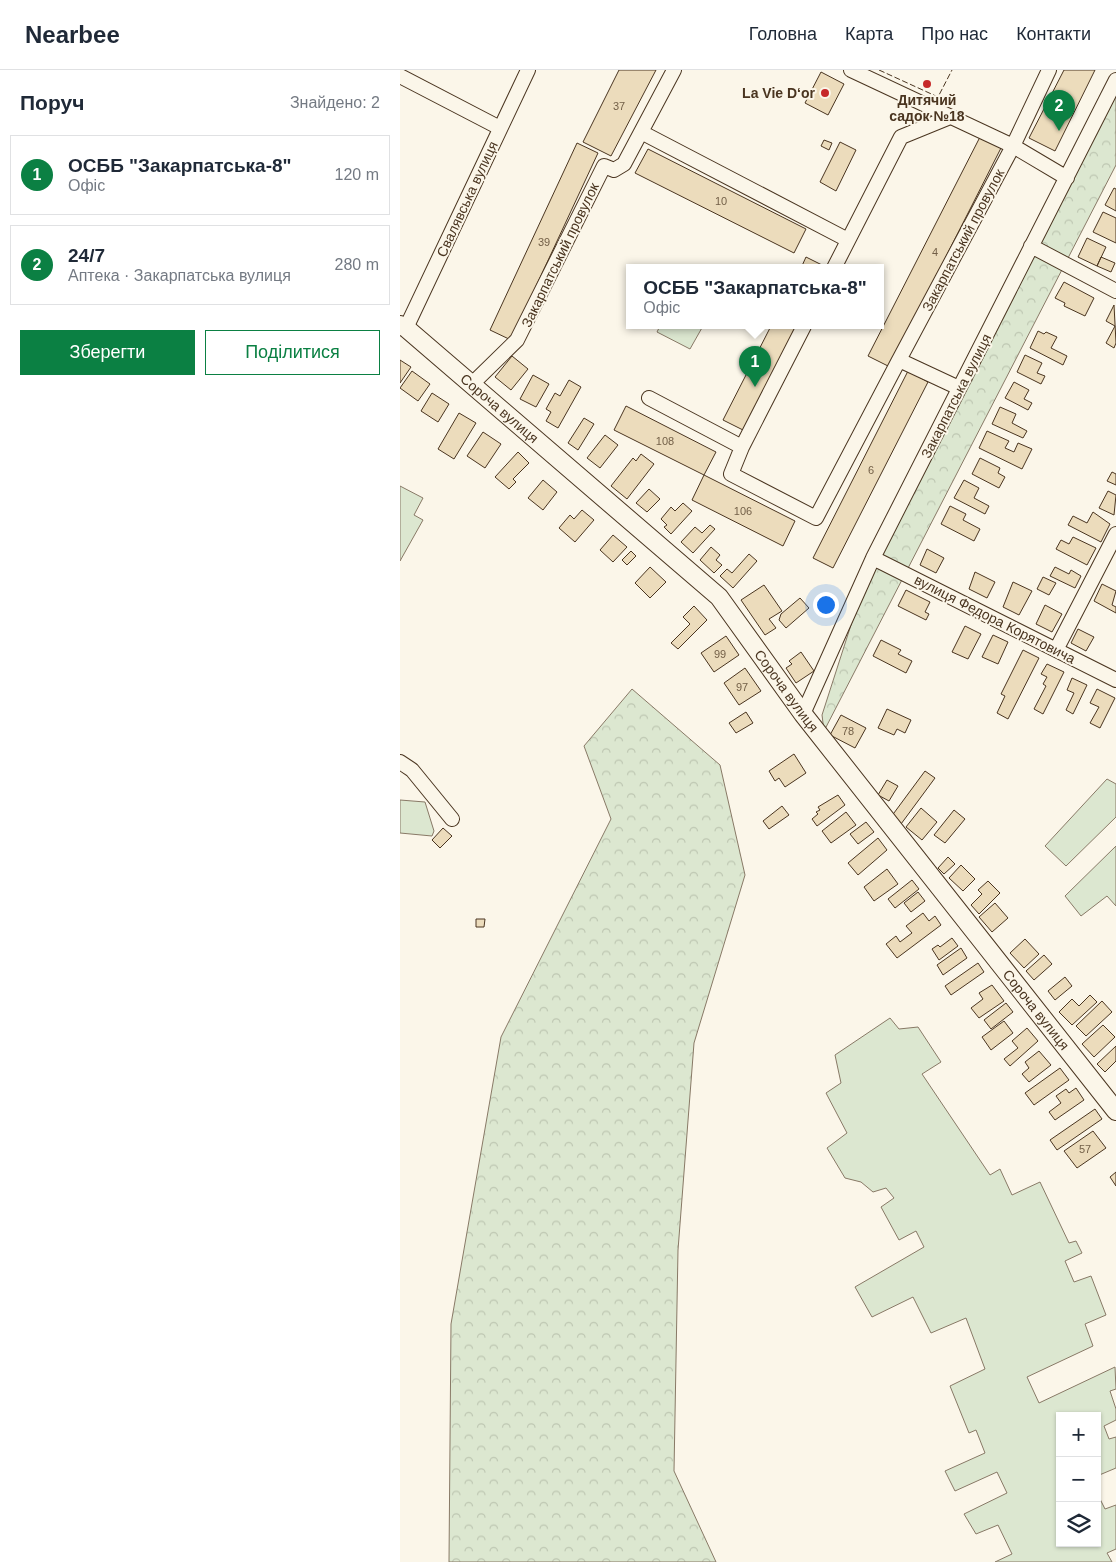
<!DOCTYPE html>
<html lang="uk">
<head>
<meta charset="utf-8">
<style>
  :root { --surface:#fff; --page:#f2f2f3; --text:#1f2937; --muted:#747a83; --line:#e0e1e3; --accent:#0b8043 }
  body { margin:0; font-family:Helvetica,sans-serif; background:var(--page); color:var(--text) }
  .controls { position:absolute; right:15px; bottom:15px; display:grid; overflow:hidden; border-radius:0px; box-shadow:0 1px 4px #0004 }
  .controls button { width:45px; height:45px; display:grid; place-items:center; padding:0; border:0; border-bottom:1px solid var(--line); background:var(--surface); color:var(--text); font:25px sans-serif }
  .you { position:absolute; left:425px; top:534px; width:18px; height:18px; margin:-12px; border:4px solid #fff; border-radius:50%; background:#1a73e8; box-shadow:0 0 0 8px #1a73e833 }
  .badge { display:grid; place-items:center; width:32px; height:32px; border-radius:50%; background:var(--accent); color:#fff; font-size:16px; font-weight:700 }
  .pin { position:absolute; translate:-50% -41px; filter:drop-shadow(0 1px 2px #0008) }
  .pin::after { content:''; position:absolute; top:26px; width:18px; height:15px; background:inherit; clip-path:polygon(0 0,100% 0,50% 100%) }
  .popup { position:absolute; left:226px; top:194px; width:258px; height:65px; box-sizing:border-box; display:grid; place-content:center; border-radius:0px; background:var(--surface); filter:drop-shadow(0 1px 4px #0005); font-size:16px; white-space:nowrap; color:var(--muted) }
  .popup b { font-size:19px; color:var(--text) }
  .popup::after { content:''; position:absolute; left:50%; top:100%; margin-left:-10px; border:10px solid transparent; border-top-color:var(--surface) }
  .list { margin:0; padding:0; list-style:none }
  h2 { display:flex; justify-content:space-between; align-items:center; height:65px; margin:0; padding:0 20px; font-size:21px }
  h2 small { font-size:16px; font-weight:400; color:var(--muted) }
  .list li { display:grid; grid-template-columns:32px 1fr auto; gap:15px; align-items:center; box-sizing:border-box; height:80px; margin:0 10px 10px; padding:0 10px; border:1px solid var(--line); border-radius:0px }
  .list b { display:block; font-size:19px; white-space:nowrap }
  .list p { margin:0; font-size:16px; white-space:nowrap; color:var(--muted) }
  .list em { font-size:16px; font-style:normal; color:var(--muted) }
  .actions { display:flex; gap:10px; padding:15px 20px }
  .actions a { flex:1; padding:11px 0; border:1px solid var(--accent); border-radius:0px; text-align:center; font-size:18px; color:var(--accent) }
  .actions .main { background:var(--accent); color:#fff }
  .icon { flex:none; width:28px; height:28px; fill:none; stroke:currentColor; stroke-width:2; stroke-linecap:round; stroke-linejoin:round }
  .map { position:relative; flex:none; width:716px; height:1492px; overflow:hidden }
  header { display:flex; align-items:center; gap:30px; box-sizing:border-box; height:70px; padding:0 25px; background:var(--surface); border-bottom:1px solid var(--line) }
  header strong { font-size:24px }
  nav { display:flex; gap:28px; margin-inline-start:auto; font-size:18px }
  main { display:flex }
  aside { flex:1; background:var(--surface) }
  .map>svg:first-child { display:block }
  .green { fill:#dce7d0; stroke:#887966 }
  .forest { fill:url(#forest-crowns); stroke:#887966 }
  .building { fill:#ecdcbc; stroke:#4a3520 }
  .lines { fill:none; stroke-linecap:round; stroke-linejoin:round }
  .minor-casing { stroke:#4a3520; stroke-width:16 }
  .major-casing { stroke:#4a3520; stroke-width:20 }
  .minor { stroke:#fbf6e9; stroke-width:14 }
  .major { stroke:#fbf6e9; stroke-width:18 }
  .fence { stroke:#4a3520; stroke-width:1; stroke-dasharray:6 2.5; stroke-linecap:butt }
  .poi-dot { fill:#c62828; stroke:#fbf6e9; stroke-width:2 }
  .labels { text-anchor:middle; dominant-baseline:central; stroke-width:4; stroke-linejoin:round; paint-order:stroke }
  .number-label { font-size:11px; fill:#725f47 }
  .poi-label { font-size:14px; font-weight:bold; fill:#4a3520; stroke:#fbf6e9; text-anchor:end }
  .street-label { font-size:14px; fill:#4a3520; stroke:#fbf6e9 }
</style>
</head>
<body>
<header>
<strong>Nearbee</strong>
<nav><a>Головна</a><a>Карта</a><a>Про нас</a><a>Контакти</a></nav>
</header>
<main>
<aside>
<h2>Поруч<small>Знайдено: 2</small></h2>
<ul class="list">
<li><span class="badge">1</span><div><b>ОСББ &quot;Закарпатська-8&quot;</b><p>Офіс</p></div><em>120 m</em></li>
<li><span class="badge">2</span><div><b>24/7</b><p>Аптека · Закарпатська вулиця</p></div><em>280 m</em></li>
</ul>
<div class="actions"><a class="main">Зберегти</a><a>Поділитися</a></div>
</aside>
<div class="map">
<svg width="716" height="1492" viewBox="0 0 716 1492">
  <defs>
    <pattern id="forest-crowns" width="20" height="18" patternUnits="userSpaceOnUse" patternTransform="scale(1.25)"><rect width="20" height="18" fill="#dce7d0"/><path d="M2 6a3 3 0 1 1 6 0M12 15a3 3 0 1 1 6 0" fill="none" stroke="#bec7b2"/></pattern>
  </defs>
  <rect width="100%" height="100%" fill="#fbf6e9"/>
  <path class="green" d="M260,256H303L290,279L257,262Z
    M0,416L23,428L14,445L23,450L0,491Z
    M707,709L716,714V747L666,796L645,776Z
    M0,730L25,732L34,761L32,766L0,763Z
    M716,776V836L707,826L681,846L665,826Z
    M490,948L499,959L518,957L541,992L522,1004L590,1105L600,1099L612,1125L640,1112L669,1173L676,1171L682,1183L665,1191L674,1212L691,1206L706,1245L685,1254L693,1276L627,1307L639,1333L715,1297L716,1319L710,1321L716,1339V1350L704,1356L709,1369L716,1367V1398L697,1406V1346H660V1473H697V1423L705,1439L716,1435V1479L707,1483L712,1492H595L612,1484L598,1455L576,1464L564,1444L607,1423L597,1402L555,1421L545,1401L585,1383L576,1360L569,1363L550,1316L585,1299L566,1248L531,1263L513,1227L472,1247L455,1217L524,1177L516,1161L499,1170L481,1137L494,1128L486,1118L473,1122L461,1112L445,1108L427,1078L447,1063L426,1023L441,1013L435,985Z"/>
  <path class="forest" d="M716,18V95L424,661L422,645L460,527Z
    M232,619L320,695L345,805L294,973L278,1180L274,1401L316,1492H49L51,1254L101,967L211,749L184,676Z"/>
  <path class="building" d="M219,0H256L211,86L183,72Z
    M664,0H695L655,81L629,68Z
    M421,2L444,14L428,45L405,33Z
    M580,67L601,78L490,297L468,286Z
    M424,70L432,73L429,80L421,76Z
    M440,72L456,80L436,121L420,112Z
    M177,73L198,83L111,270L90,260Z
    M248,79L406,159L394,183L235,103Z
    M714,118L716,119V141L705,135Z
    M703,142L716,148V173L693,162Z
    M687,168L706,177L697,196L678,187Z
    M406,187L428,198H401Z
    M701,187L715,193L711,202L697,196Z
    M664,212L694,228L685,246L664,236L665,233L655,228Z
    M714,235L716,273L714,278L706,273L715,256L706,251Z
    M371,256H401L347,362L323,350Z
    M638,261L644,264L646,262L657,267L651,278L667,286L663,295L630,278Z
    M625,285L642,293L637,303L645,306L641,314L617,302Z
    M112,286L128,299L111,320L95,307Z
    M0,290L11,297L0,313Z
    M12,301L30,314L18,331L0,318Z
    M508,301L528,312L433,498L413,488Z
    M133,305L149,314L136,337L120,329Z
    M169,310L181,317L158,358L146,351L151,342L146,339L155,323L160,326Z
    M614,312L629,320L624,329L632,333L628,340L605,328Z
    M32,323L49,334L38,352L21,341Z
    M226,336L316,382L304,405L214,360Z
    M600,337L616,344L612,353L627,361L623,368L592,354Z
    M59,343L76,353L54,389L38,379Z
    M184,348L194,354L178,380L168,373Z
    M587,361L609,371L605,378L614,382L618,373L632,379L622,399L579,378Z
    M83,362L101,374L85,398L67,386Z
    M205,365L218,375L200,398L187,388Z
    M118,382L129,393L113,409L116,412L109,419L95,407Z
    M241,384L254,394L227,429L211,416L233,388L236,391Z
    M580,388L600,398L598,403L605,407L599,418L572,404Z
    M712,402L716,404V415L707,411Z
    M304,405L395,451L383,476L292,430Z
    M143,410L157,422L143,440L128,428Z
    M564,410L579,418L574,428L589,436L585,444L554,428Z
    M249,419L260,429L247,442L236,433Z
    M708,421L716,425L714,445L699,438Z
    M283,433L292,441L271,464L264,457L267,455L261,449L271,437L275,441Z
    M550,436L566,444L563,450L580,459L574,471L541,454Z
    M182,440L194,450L175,472L159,458L170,445L174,449Z
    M693,442L710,454L701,472L668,455L673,446L687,453Z
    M310,455L315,459L293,483L281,472L295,457L302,463Z
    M213,465L227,477L213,492L200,480Z
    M673,467L696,478L687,495L656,479L661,470L669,474Z
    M311,477L320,485L316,490L322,495L314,503L300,490Z
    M527,479L544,488L536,503L520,495Z
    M231,481L236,486L227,495L222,490Z
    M349,484L357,491L333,518L320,506L327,499L332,503Z
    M250,497L266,512L250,528L235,513Z
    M655,497L669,504L671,500L681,506L675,518L650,506Z
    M575,502L595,512L587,528L569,519Z
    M643,507L656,513L649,525L637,519Z
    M613,512L632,521L619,545L603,537Z
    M702,514L716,521L712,535L716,537V543L694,531Z
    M364,515L382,541L369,549L376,558L365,565L341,530Z
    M506,520L530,532L525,542L529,544L526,550L498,536Z
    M400,528L409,538L386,558L379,550L381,544Z
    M645,535L662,544L652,562L636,554Z
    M294,536L307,550L278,579L271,573L290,554L283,547Z
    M565,556L581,564L568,589L552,582Z
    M678,559L694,567L686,581L671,573Z
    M593,565L608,572L598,594L582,587Z
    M326,566L339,585L314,602L301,583Z
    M481,570L501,580L498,584L512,591L506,603L473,586Z
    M623,580L639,588L608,649L597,643L605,626L601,624Z
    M401,582L414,601L396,613L386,598L392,594L389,591Z
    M647,594L664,602L643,644L634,639L646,616L643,614L647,607L641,604Z
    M345,598L361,621L339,635L324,613Z
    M672,608L687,615L673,644L666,640L674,623L667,620Z
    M697,619L715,628L700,658L690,653L699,637L690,633Z
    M487,639L511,650L505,663L497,659L494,665L478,658Z
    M346,642L353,653L336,663L329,653Z
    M441,645L466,658L455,678L430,665Z
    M394,684L406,703L385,717L379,708L375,711L369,701Z
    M525,701L535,708L501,754L491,747Z
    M487,710L498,716L489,731L478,725Z
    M438,725L445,735L417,756L412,749L418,744L416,742L420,740L418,737Z
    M382,736L389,745L369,759L363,751Z
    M521,738L537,752L522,770L506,757Z
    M554,740L565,749L545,773L534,765Z
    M446,742L456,755L431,773L422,761Z
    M466,752L474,762L458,774L450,764Z
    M43,758L52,766L40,778L32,770Z
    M478,768L487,780L458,805L448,793Z
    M548,787L555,794L544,804L538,798Z
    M561,795L575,809L563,821L549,808Z
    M487,799L498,814L474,831L464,817Z
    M512,810L519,819L495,838L488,829Z
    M588,811L600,823L579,844L571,835L582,824L578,820Z
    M518,822L525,831L511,842L504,833Z
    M595,833L608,848L592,862L579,847Z
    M523,843L529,851L535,846L541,855L497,888L486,874L496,866L500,872L512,863L506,856Z
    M76,849H85L84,857H76Z
    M552,868L558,876L539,890L532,879L538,875L540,877Z
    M625,869L639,884L624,898L610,883Z
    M561,878L567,888L543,905L537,895Z
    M644,885L652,894L634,910L626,901Z
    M578,893L584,902L551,925L545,916Z
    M665,907L672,916L655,930L648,921Z
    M592,915L604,931L579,948L571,938L583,929L579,923Z
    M690,925L697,932L672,955L659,942L672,929L679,936Z
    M702,931L712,942L686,966L676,956Z
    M606,933L613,942L591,959L584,950Z
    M604,951L613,963L591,980L582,967Z
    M703,955L715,967L694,987L682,974Z
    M627,958L638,971L610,996L604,989L618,978L612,971Z
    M716,976V991L705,1002L697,994Z
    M639,981L651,995L629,1012L622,1004L629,998L625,992Z
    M660,998L669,1010L634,1035L625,1023Z
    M676,1018L684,1030L655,1050L649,1042L661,1033L656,1026L666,1019L669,1023Z
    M695,1039L702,1049L657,1080L650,1070Z
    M693,1061L706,1078L677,1098L664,1081Z
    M716,1102V1116L710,1107Z"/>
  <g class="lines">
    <defs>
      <path id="minor" d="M451,0L613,76L499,290L559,318
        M649,0L613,76L667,108
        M0,6L100,58
        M241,62L448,170
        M631,176L716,221
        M434,198L501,67L550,47
        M6,258L128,0
        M72,314L117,270L204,96L214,100L224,94L274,0
        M249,328L342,377L404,256
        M342,377L331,404L416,448L499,290
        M473,488L716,610
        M656,580L716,464
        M403,644L473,488L716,10
        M0,692L12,700L52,749"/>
      <g id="major">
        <path id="s1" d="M0,255L6,258L319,527L403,644L716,1041"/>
      </g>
    </defs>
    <use href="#minor" class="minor-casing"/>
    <use href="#major" class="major-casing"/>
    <use href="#minor" class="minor"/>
    <use href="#major" class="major"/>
    <path class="fence" d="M479,0L538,27L552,0"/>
  </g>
  <g class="poi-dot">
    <circle cx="527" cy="14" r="5"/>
    <circle cx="425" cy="23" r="5"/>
  </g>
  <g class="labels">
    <g class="number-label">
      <text x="219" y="36">37</text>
      <text x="321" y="131">10</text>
      <text x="144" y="172">39</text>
      <text x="535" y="182">4</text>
      <text x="265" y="371">108</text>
      <text x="471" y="400">6</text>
      <text x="343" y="441">106</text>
      <text x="320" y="584">99</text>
      <text x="342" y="617">97</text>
      <text x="448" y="661">78</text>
      <text x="685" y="1079">57</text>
    </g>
    <g class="poi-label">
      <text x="415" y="23">La Vie D‘or</text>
      <text x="527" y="30" text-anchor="middle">Дитячий<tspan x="527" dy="16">садок №18</tspan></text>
    </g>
    <g class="street-label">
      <text transform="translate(67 129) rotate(-65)">Свалявська вулиця</text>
      <text transform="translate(563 170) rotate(-62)">Закарпатський провулок</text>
      <text transform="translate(160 185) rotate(-64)">Закарпатський провулок</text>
      <text transform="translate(556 326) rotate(-63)">Закарпатська вулиця</text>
      <text stroke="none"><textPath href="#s1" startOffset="130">Сороча вулиця</textPath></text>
      <text transform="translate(595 549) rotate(27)">вулиця Федора Корятовича</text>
      <text stroke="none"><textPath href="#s1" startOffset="535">Сороча вулиця</textPath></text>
      <text stroke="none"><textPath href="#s1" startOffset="940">Сороча вулиця</textPath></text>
    </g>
  </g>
</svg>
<div class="controls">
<button>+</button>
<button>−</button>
<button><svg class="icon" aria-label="layers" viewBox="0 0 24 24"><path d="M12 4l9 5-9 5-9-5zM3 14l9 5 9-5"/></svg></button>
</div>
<div class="you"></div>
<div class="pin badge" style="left:355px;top:317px">1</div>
<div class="popup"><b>ОСББ &quot;Закарпатська-8&quot;</b>Офіс</div>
<div class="pin badge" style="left:659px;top:61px">2</div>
</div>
</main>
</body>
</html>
